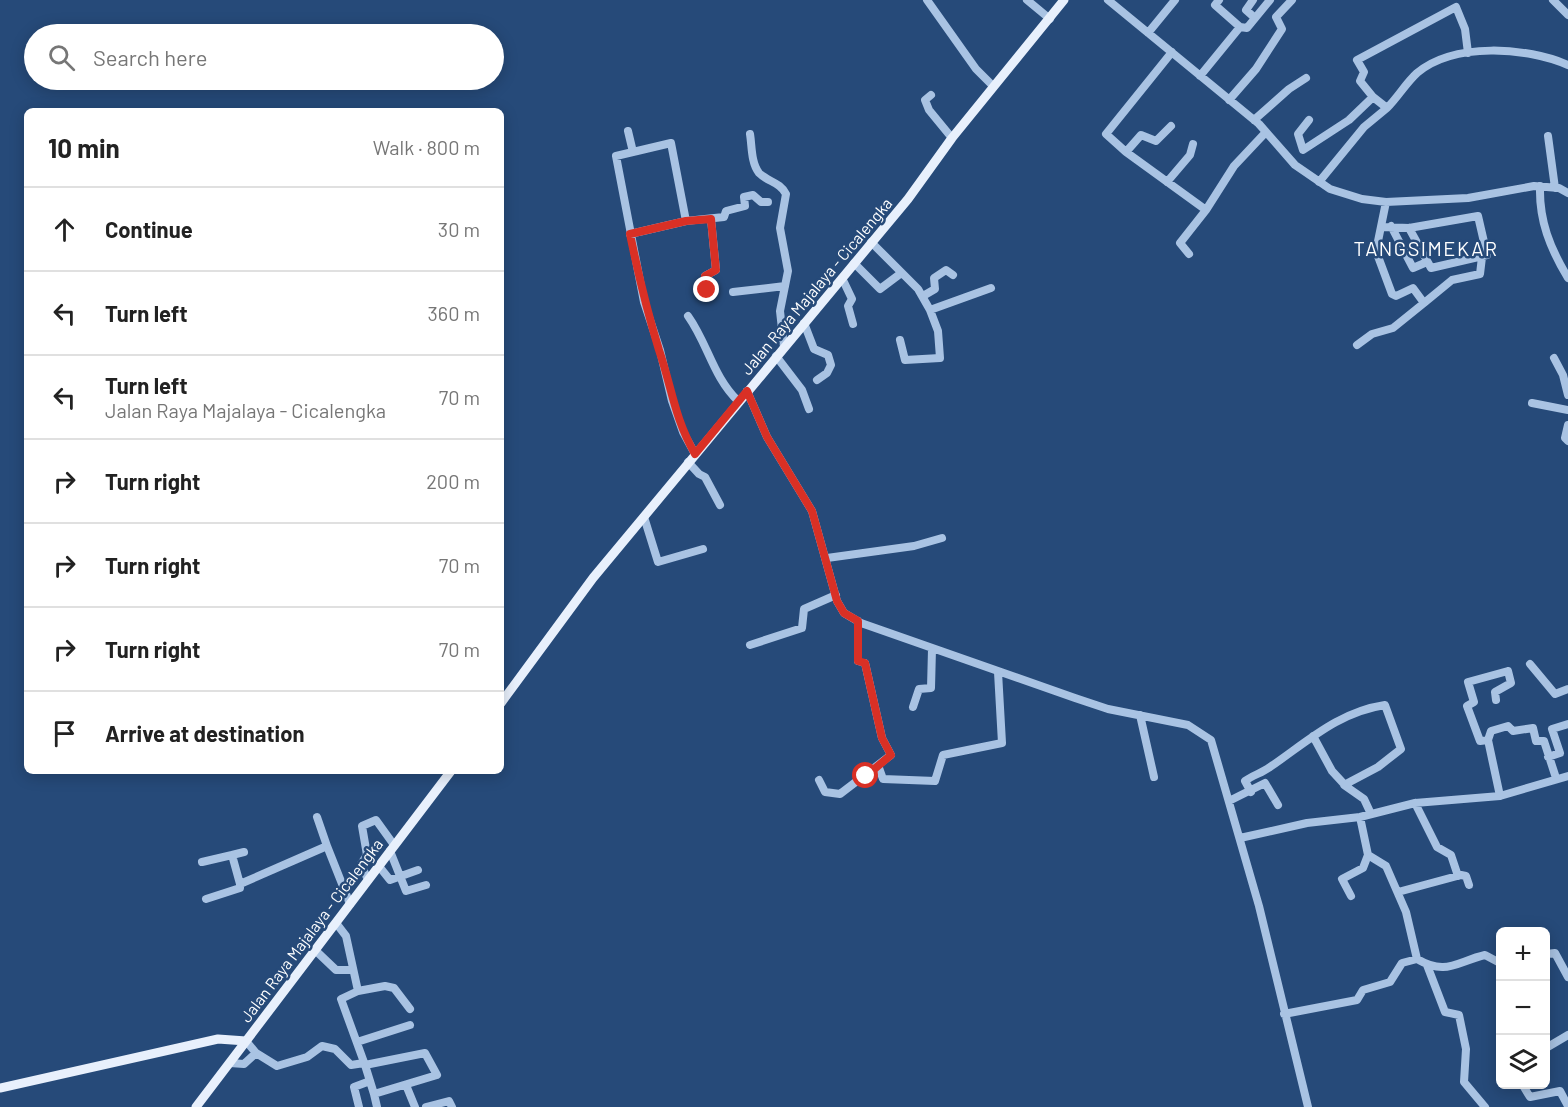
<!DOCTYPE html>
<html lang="en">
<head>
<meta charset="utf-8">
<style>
  :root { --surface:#fff; --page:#f6f6f6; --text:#222; --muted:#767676; --line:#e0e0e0 }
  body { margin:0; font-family:Barlow,sans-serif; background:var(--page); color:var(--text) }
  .controls { position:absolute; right:18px; bottom:18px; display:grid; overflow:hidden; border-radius:9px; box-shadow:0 3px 15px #0003 }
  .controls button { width:54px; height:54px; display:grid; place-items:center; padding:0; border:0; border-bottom:2px solid var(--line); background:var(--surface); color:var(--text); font:30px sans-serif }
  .stop { position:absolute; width:18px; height:18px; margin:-14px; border:4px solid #d93025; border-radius:50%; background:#fff }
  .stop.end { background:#d93025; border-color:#fff; box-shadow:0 2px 6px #0008 }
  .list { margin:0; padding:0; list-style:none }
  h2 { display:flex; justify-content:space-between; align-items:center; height:78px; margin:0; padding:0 24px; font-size:26px }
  h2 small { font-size:20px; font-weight:400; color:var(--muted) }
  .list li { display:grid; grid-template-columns:39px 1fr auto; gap:18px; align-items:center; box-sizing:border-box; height:84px; padding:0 24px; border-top:2px solid var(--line) }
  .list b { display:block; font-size:22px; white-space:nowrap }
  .list p { margin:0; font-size:20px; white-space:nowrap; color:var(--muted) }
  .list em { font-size:20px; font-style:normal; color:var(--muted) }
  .icon { flex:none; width:33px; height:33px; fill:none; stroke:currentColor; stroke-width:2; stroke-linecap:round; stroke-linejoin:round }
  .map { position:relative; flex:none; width:1568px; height:1107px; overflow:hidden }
  .search { position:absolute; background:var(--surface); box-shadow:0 3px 15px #0003; left:24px; top:24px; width:480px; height:66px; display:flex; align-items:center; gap:15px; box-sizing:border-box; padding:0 21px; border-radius:33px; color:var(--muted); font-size:22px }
  .panel { position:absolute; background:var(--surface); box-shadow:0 3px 15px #0003; left:24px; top:108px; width:480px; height:666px; border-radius:9px }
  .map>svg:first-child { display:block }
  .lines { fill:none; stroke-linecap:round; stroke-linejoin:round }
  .minor { stroke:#a9c3e3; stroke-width:8 }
  .major { stroke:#e8f0fc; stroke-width:9 }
  .route { stroke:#d93025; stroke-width:8 }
  .labels { text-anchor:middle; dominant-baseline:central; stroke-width:5; stroke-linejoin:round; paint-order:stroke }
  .street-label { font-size:16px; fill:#fff; stroke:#264a79 }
  .quarter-label { font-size:20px; letter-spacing:1.5px; fill:#fff; stroke:#264a79 }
</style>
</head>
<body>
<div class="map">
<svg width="1568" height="1107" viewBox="0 0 1568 1107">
  <rect width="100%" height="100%" fill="#264a79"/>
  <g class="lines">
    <path class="minor" d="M927,0L976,69L993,86
      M1027,0L1050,19
      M1108,0L1259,124L1295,165L1330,189L1362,199L1386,202L1468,198L1534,186L1559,188L1568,193
      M1219,0L1215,5L1240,27
      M1253,0L1246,10L1255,18
      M1553,0L1568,15
      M1148,33L1175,0
      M1200,76L1240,27L1247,28L1270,0
      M931,95L925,100L929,110L952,138
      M1229,100L1256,69L1282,29L1276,17L1292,0
      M1387,108C1398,97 1406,83 1417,73C1454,42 1527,47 1568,65
      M1254,120L1289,89L1306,78
      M1309,120L1298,134L1303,150L1349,120L1373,97
      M1171,126L1156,141L1141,135L1126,152L1106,134L1172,52
      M628,131L633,152
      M750,134C752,146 751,163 759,173C768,182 780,182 786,194L780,228L788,271L780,311L784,347
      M1548,136L1555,188
      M1126,152L1206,210L1180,243L1189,254
      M1167,182L1190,155L1193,144
      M1319,182L1364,127L1387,108L1373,97L1360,81L1364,72L1357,60L1456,7L1465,29L1468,53
      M1540,186C1539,221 1550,248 1568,278
      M1206,210L1234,166L1266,132
      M686,221L671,143L616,156L644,302L660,350L672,401L683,432L695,454
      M1391,226L1413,268L1427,262
      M1382,227L1409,228L1478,216L1487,255L1431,268L1409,228
      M630,234L686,221L724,217L726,211L745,206L744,197L753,195L761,202H768
      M871,242L918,289L930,310L991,288
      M854,263L880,289L900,274
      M842,278L852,299L848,306L853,324
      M707,290L705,276L716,270L711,219
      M733,292L785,286
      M923,296L935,289L934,278L946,270L953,275
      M1424,303L1452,280L1480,274L1482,257
      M688,316C708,344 713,377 738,401
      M804,323L814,349L828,355L831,365L827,373L817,380
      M900,340L905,360L940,358L938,331L930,310
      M1357,345L1372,334L1393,328L1424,303L1413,288L1396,296L1392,294L1376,251L1386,202
      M776,356L802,390L809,409
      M1554,358L1563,375L1568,395
      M747,391L767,437L812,511L837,601L844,613L861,623L1075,698L1108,709L1188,725L1211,740L1259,906L1308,1107
      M1532,403L1568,410
      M1568,425L1565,438L1568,441
      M688,462L699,474L705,477L720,505
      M644,517L658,562L703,549
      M827,558L914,546L942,538
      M750,645L802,628L804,609L836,595
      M1530,664L1555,694L1568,689
      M1496,700L1495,692L1511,683L1508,671L1468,682L1474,702L1467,706L1480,741L1488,740L1500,796
      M913,707L919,689L931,688L932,649
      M1140,715L1154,777
      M1313,736L1332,771L1344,784
      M1488,740L1491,731L1508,726L1513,731L1533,728L1536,741H1544L1556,778
      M1548,757L1560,753L1552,729L1568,724
      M878,765L883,779L935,781L943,755L1002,743L998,672
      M819,780L825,792L840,794L891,755L882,738L865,663L858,661V621
      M1251,792L1245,781C1253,775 1262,773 1270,767C1307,742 1338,712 1385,705L1401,749L1378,767L1344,785L1364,799L1371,814
      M1229,801L1265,783L1278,805
      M1415,803L1437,847L1451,855L1458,876
      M317,817L327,846
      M1240,838L1307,823L1360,817L1415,803L1500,796L1568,776
      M390,851L406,891L426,885
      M232,855L244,852
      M202,862L232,855L240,884L327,846L350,904
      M378,865L390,880L418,870
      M368,880L361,864L367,855L362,826L376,820L394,845
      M1398,892L1461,875L1466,876L1469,885
      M1351,896L1342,879L1363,868L1368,855
      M206,899L240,888V884
      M336,923L346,936L358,991L385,986L394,988L410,1009
      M315,950L336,970H353
      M1546,954L1555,953L1568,977
      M1417,959C1446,976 1456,962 1485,955L1500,963
      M1427,965L1445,1012L1459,1015L1466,1049L1464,1082L1485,1107
      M358,991L341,999L365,1065L425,1053L437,1075L374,1094L377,1107
      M1284,1014L1357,1000L1363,990L1390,982L1402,963L1417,959L1406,912L1386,866L1368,855L1360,817
      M246,1041L256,1053L277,1066L307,1057L322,1046L335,1049L351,1065L364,1063
      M357,1042L410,1025
      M1546,1048L1568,1035
      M230,1063L244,1064L256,1053
      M365,1065L374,1094
      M1522,1084L1530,1097L1560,1091L1568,1106
      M406,1085L415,1107
      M359,1107L354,1087L370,1081
      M426,1107L449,1101L452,1107"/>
    <path class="major" d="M501,703L593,578L908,199L952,138L1064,0
      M0,1088L218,1039L246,1041
      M196,1107L451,771"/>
  </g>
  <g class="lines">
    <path class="route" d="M707,290L705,276L716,270L711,219L686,221L630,234C638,273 647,311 659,350C672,388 674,417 695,454L747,391L767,437L812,511L837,601L844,613L858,621V661L865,663L882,738L891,755L866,776"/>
  </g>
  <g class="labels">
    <g class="street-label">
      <text transform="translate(816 286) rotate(-50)">Jalan Raya Majalaya - Cicalengka</text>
      <text transform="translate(311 930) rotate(-53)">Jalan Raya Majalaya - Cicalengka</text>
    </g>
    <g class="quarter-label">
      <text x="1426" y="248">TANGSIMEKAR</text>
    </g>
  </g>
</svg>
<div class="controls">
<button>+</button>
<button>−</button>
<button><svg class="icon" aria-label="layers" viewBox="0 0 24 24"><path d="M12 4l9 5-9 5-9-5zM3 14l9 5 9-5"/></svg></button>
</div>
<div class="stop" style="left:866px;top:776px"></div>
<div class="stop end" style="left:707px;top:290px"></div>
<div class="search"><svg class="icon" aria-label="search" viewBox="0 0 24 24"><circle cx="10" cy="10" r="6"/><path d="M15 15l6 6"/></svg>Search here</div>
<section class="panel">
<h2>10 min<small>Walk · 800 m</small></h2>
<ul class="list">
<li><svg class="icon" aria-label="ahead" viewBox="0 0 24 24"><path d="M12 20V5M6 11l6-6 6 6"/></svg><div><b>Continue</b></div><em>30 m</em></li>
<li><svg class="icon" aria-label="left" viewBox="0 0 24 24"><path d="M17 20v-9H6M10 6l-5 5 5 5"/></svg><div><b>Turn left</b></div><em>360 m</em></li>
<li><svg class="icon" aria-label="left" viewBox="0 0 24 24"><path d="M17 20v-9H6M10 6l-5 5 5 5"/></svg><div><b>Turn left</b><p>Jalan Raya Majalaya - Cicalengka</p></div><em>70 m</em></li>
<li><svg class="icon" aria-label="right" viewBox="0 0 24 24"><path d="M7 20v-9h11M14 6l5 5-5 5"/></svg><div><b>Turn right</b></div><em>200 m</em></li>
<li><svg class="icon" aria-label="right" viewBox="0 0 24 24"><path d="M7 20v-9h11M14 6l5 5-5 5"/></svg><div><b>Turn right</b></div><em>70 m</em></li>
<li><svg class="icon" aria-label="right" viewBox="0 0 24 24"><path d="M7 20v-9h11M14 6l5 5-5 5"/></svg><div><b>Turn right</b></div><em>70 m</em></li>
<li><svg class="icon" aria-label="arrive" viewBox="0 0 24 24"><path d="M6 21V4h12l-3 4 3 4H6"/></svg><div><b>Arrive at destination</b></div></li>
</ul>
</section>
</div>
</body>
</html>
